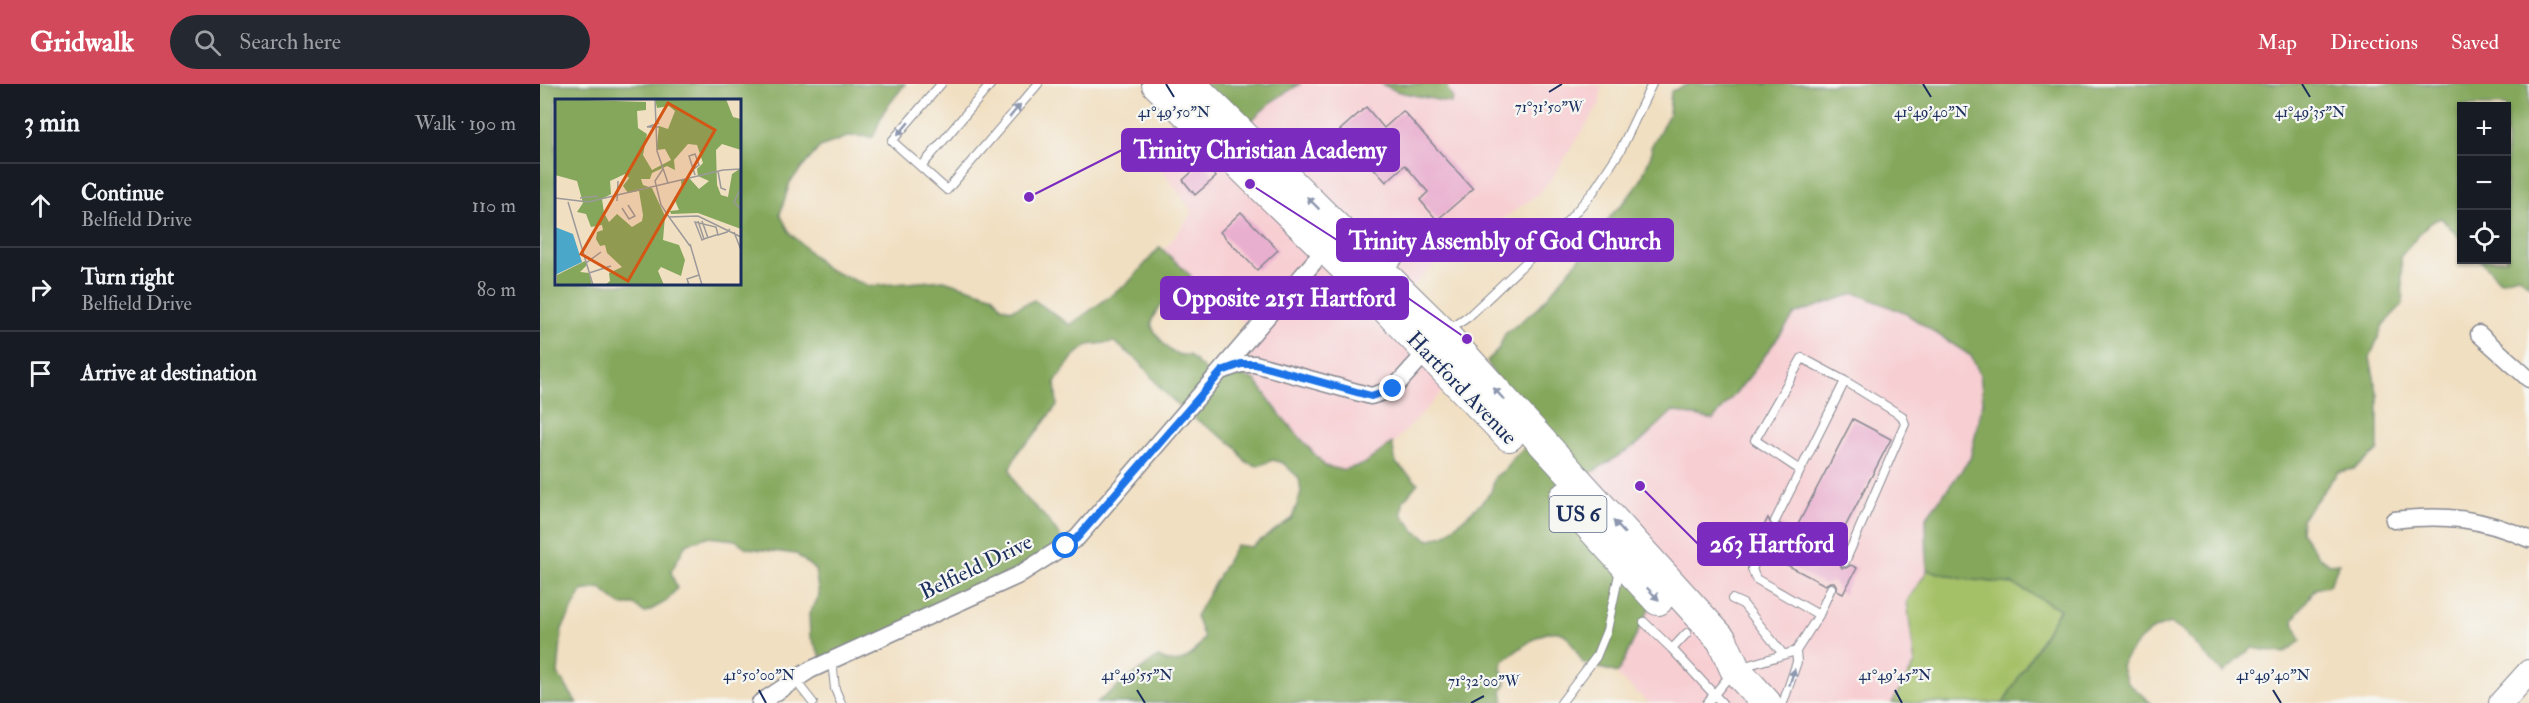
<!DOCTYPE html>
<html lang="en">
<head>
<meta charset="utf-8">
<style>
  :root { --surface:#171b24; --page:#242831; --text:#f1f3f6; --muted:#9ea1a6; --line:#363941; --accent:#d1495b }
  body { margin:0; font-family:"IM FELL Double Pica",serif; background:var(--page); color:var(--text) }
  .controls { position:absolute; right:18px; top:18px; display:grid; overflow:hidden; border-radius:0px; box-shadow:0 2px 4px #0004 }
  .controls button { width:54px; height:54px; display:grid; place-items:center; padding:0; border:0; border-bottom:2px solid var(--line); background:var(--surface); color:var(--text); font:30px sans-serif }
  .stop { position:absolute; width:18px; height:18px; margin:-14px; border:4px solid #1a73e8; border-radius:50%; background:#fff }
  .stop.end { background:#1a73e8; border-color:#fff; box-shadow:0 2px 6px #0008 }
  .list { margin:0; padding:0; list-style:none }
  h2 { display:flex; justify-content:space-between; align-items:center; height:78px; margin:0; padding:0 24px; font-size:26px }
  h2 small { font-size:20px; font-weight:400; color:var(--muted) }
  .list li { display:grid; grid-template-columns:39px 1fr auto; gap:18px; align-items:center; box-sizing:border-box; height:84px; padding:0 24px; border-top:2px solid var(--line) }
  .list b { display:block; font-size:22px; white-space:nowrap }
  .list p { margin:0; font-size:20px; white-space:nowrap; color:var(--muted) }
  .list em { font-size:20px; font-style:normal; color:var(--muted) }
  .icon { flex:none; width:33px; height:33px; fill:none; stroke:currentColor; stroke-width:2; stroke-linecap:round; stroke-linejoin:round }
  .map { position:relative; flex:none; width:1989px; height:619px; overflow:hidden }
  header { display:flex; align-items:center; gap:36px; box-sizing:border-box; height:84px; padding:0 30px; background:var(--accent); color:#fff }
  header strong { font-size:28px }
  nav { display:flex; gap:33px; margin-inline-start:auto; font-size:21px }
  .search { width:420px; height:54px; background:var(--page); display:flex; align-items:center; gap:15px; box-sizing:border-box; padding:0 21px; border-radius:33px; color:var(--muted); font-size:22px }
  main { display:flex }
  aside { flex:1; background:var(--surface) }
  .map>svg:first-child { display:block }
  .built { fill:#f7cfd3 }
  .green { fill:#a5c168; stroke:#607863; stroke-width:1.5 }
  .forest { fill:#84a75c; stroke:#506b5d; stroke-width:1.5; fill-rule:evenodd }
  .building { fill:#e9afcf }
  .lines { fill:none; stroke-linecap:round; stroke-linejoin:round }
  .lane-casing { stroke:#868790; stroke-width:10 }
  .street-casing { stroke:#868790; stroke-width:19 }
  .secondary-casing { stroke:#868790; stroke-width:26 }
  .highway-casing { stroke:#868790; stroke-width:32 }
  .lane { stroke:#fff; stroke-width:8 }
  .street { stroke:#fff; stroke-width:16 }
  .secondary { stroke:#fff; stroke-width:24 }
  .highway { stroke:#fff; stroke-width:30 }
  .oneway { fill:#8d97ae }
  .route { stroke:#1a73e8; stroke-width:8 }
  .ticks { fill:none; stroke:#1b2f5e; stroke-width:2 }
  .labels { text-anchor:middle; dominant-baseline:central; stroke-width:4.5; stroke-linejoin:round; paint-order:stroke }
  .shield { fill:#f6f6f2; stroke:#5d6b8a; stroke-width:1.5 }
  .shield-label { font-size:21px; font-weight:bold; fill:#1b2f5e }
  .street-label { font-size:22px; fill:#1b2f5e; stroke:#f6f6f2 }
  .inset-road { fill:none; stroke:#9b9999; stroke-width:1.5 }
  .view { fill:#d45514; fill-opacity:0.15; stroke:#d45514; stroke-width:3 }
  .inset-edge { fill:none; stroke:#1b2f5e; stroke-width:3 }
  .ticks-label { font-size:15px; text-anchor:middle; fill:#1b2f5e; stroke:#f6f6f2; stroke-width:4.5; stroke-linejoin:round; paint-order:stroke }
  .leader { fill:none; stroke:#7b2cbf; stroke-width:2 }
  .callout-dot { fill:#7b2cbf; stroke:#f6f6f2; stroke-width:2 }
  .callout { fill:#7b2cbf; stroke:#7b2cbf; stroke-width:2 }
  .callout-label { font-size:24px; text-anchor:middle; font-weight:bold; fill:#fff }
</style>
</head>
<body>
<header>
<strong>Gridwalk</strong>
<div class="search"><svg class="icon" aria-label="search" viewBox="0 0 24 24"><circle cx="10" cy="10" r="6"/><path d="M15 15l6 6"/></svg>Search here</div>
<nav><a>Map</a><a>Directions</a><a>Saved</a></nav>
</header>
<main>
<aside>
<h2>3 min<small>Walk · 190 m</small></h2>
<ul class="list">
<li><svg class="icon" aria-label="ahead" viewBox="0 0 24 24"><path d="M12 20V5M6 11l6-6 6 6"/></svg><div><b>Continue</b><p>Belfield Drive</p></div><em>110 m</em></li>
<li><svg class="icon" aria-label="right" viewBox="0 0 24 24"><path d="M7 20v-9h11M14 6l5 5-5 5"/></svg><div><b>Turn right</b><p>Belfield Drive</p></div><em>80 m</em></li>
<li><svg class="icon" aria-label="arrive" viewBox="0 0 24 24"><path d="M6 21V4h12l-3 4 3 4H6"/></svg><div><b>Arrive at destination</b></div></li>
</ul>
</aside>
<div class="map">
<svg width="1989" height="619" viewBox="0 0 1989 619">
  <rect width="100%" height="100%" fill="#f6f6f2"/>
  <filter id="ink" filterUnits="userSpaceOnUse"><feTurbulence type="fractalNoise" baseFrequency=".0167" numOctaves="2"/><feDisplacementMap in="SourceGraphic" scale="12" xChannelSelector="R" yChannelSelector="G"/><feConvolveMatrix kernelMatrix="1 2 1 2 8 2 1 2 1" color-interpolation-filters="sRGB"/></filter>
  <filter id="wash" filterUnits="userSpaceOnUse"><feTurbulence type="fractalNoise" baseFrequency=".008" numOctaves="4" result="noise"/><feDisplacementMap in="SourceGraphic" scale="24" xChannelSelector="R" yChannelSelector="G"/><feGaussianBlur stdDeviation="1.35" result="paint"/><feColorMatrix in="noise" values="0 0 0 0 0 0 0 0 0 0 0 0 0 0 0 0 0 1.4 0 .05"/><feComposite in="paint" operator="in"/></filter>
  <g filter="url(#wash)">
    <rect width="100%" height="100%" fill="#f1dfc1"/>
    <path class="built" d="M760,0H841L859,8L907,4L908,0L1062,1L1060,19L1011,96L996,112L954,141L936,142L868,206L922,287L852,361L824,380L803,387L785,382L742,333L715,296L691,276L712,244L685,225L624,167L653,128L611,72L666,25L695,51L734,16Z
      M1315,209L1365,229L1431,272L1440,291L1443,316L1430,375L1386,434L1388,486L1367,517L1375,580L1352,619H1109L1078,592V589L1119,504L1033,400L1099,359L1133,327L1210,292L1255,230Z"/>
    <path class="green" d="M1388,486L1423,495L1473,500L1520,525L1463,619H1352L1375,580L1367,517Z"/>
    <path class="forest" d="M0,0H365L344,27L333,53L310,52L280,63L250,98L240,130L250,149L287,185L329,202L404,196L454,212L461,222L471,226L494,216L530,241L588,199L620,163L651,192C640,203 609,226 612,242C613,247 619,253 622,258C630,268 636,272 649,271L672,293L692,289L715,296L742,333L785,382L803,386L824,380L852,359L856,379L878,399L863,417L862,430L875,447L889,456L906,450L941,419L951,408L955,393L968,383L972,375L988,360L947,277L958,266L965,250L998,224L1046,167L1073,129L1086,116L1101,96L1112,68L1111,63L1129,30L1131,7L1150,0H1989V201L1978,192L1960,197L1940,176H1966V22H1922L1921,155L1901,134L1889,139L1861,172L1863,220L1843,241L1830,274L1838,312V367L1814,385L1798,388L1762,435L1761,448L1779,473L1790,480L1799,479L1790,501L1775,505L1753,536L1761,557L1744,569L1712,564L1683,589L1645,549L1630,539C1606,545 1594,561 1581,581L1587,598L1611,619H1463L1520,525L1473,500L1423,495L1387,486L1386,434L1430,375L1443,316L1440,291L1431,272L1365,229L1315,209L1255,230L1210,292L1173,336L1133,327L1099,359L1033,400L1119,504L1078,589L1043,579C1038,571 1032,557 1025,551C1007,538 978,567 963,577L961,584L966,599L962,607L964,619H556L618,573C640,585 652,573 664,554L656,532L696,461L711,463L752,434L761,409L759,394L743,379L733,376L718,382L706,378L694,361L648,330L622,306L599,277L574,258L548,261L533,273L515,298L517,321L493,353L480,365L470,384C476,410 489,415 506,434C513,442 519,452 526,461L284,578L270,552L269,530L279,512L275,486L256,470L207,464L195,456L167,453L146,460L131,488L137,504L127,517L105,529L94,521H80L60,504L42,507L22,545L18,590L37,619H0ZM16,16H200V200H16Z
      M642,0H760L734,16L695,51Z
      M841,0H908L907,4L913,15L911,19L859,8Z"/>
    <g id="blocks">
      <path class="building" d="M826,23L844,44L863,27L933,105L897,136L880,116L888,108L865,81L846,98L800,46Z
        M663,78L676,93L655,111L643,96Z
        M701,128L738,166L717,186L680,148Z
        M1313,335L1351,355L1291,470L1299,475V479L1302,484H1306L1311,481L1317,484L1303,510L1297,507V503L1294,498H1290L1285,501L1226,470L1227,466L1224,462L1213,463L1228,434L1232,442L1236,443L1240,440L1254,448Z"/>
    </g>
  </g>
  <g filter="url(#ink)">
    <use href="#blocks" fill-opacity="0" stroke="#868790" stroke-width="1.5"/>
    <g class="lines">
      <defs>
        <path id="lane" d="M401,0L352,57L407,106L498,0
          M381,83L451,0
          M847,187L887,147
          M909,246L928,233L1019,147L1053,108L1080,67L1112,0
          M1260,386L1215,356L1262,274L1305,297
          M1235,437L1305,297L1362,332L1365,340L1305,478
          M1221,467L1212,485L1216,495L1279,531
          M1192,515L1203,520L1243,570
          M1104,538L1132,565
          M1147,549L1132,565L1182,619
          M292,576L295,605L301,619
          M1202,583L1256,567
          M255,596L273,619
          M1021,619L1056,573L1067,546L1080,485
          M1167,619L1191,590
          M1243,619L1257,578L1256,567L1279,531L1291,504"/>
        <path id="street" d="M1939,250L1989,295
          M684,286L701,280H715L831,312L853,305L891,263
          M1854,436C1905,430 1942,434 1989,455
          M220,619L270,586L477,492L537,454L786,164"/>
        <path id="secondary" d="M1961,619L1989,588"/>
        <path id="highway" d="M617,0L835,213L969,352
          M651,0L903,249L1182,556L1195,585L1226,619
          M1024,414L1118,516"/>
      </defs>
      <use href="#lane" class="lane-casing"/>
      <use href="#street" class="street-casing"/>
      <use href="#secondary" class="secondary-casing"/>
      <use href="#highway" class="highway-casing"/>
      <use href="#lane" class="lane"/>
      <use href="#street" class="street"/>
      <use href="#secondary" class="secondary"/>
      <use href="#highway" class="highway"/>
    </g>
    <defs><path id="oneway-solid" d="M-6-.8H1V-3.2L6.5 0L1 3.2V.8H-6Z" transform="scale(1.5)"/></defs>
    <g class="oneway">
      <use href="#oneway-solid" transform="translate(475 27) rotate(-50)"/>
      <use href="#oneway-solid" transform="translate(363 45) rotate(130)"/>
      <use href="#oneway-solid" transform="translate(773 119) rotate(-135)"/>
      <use href="#oneway-solid" transform="translate(959 310) rotate(-132)"/>
      <use href="#oneway-solid" transform="translate(1079 443) rotate(-132)"/>
      <use href="#oneway-solid" transform="translate(1113 510) rotate(46)"/>
      <use href="#oneway-solid" transform="translate(1252 593) rotate(-72)"/>
    </g>
  </g>
  <g class="lines" filter="url(#ink)">
    <path class="route" d="M526,462L537,454L682,287L701,280H715L831,312L853,305"/>
  </g>
  <path class="ticks" d="M626,0L634,13M1383,0L1391,13M1762,0L1770,13M1009,8L1022,0M219,606L226,619M597,606L605,619M1355,606L1362,619M1733,606L1741,619M931,619L944,612"/>
  <g class="labels">
    <rect class="shield" x="1009.5" y="412" width="57" height="36" rx="4.5"/>
    <g class="shield-label">
      <text x="1038" y="430">US 6</text>
    </g>
    <g class="street-label">
      <text transform="translate(922 304) rotate(46)">Hartford Avenue</text>
      <text transform="translate(436 483) rotate(-26)">Belfield Drive</text>
    </g>
  </g>
  <g transform="translate(15 15)">
    <rect width="186" height="186" fill="#f1dfc1"/>
    <path d="M0,0L91,3V11L82,12L83,29L92,35L88,56L97,71L116,61L110,50L102,51V46L104,27L113,30L120,12L114,7L102,9L100,0H171L178,18L186,20V51L167,45L161,51L162,86L166,96L173,98L177,75L186,69V130L143,114L116,115L115,112L124,111L119,99L127,91L126,81L134,79L144,90L154,82L143,77L142,70L148,64L142,46L133,45L119,61L120,71L112,67L97,74L95,80H86L88,86L97,89L110,117L108,141L124,146L130,161L126,177L106,168L103,172L109,186H50L55,182L54,174L67,168L52,154L50,146L45,147L41,140L42,133L48,131L47,126L36,128L31,115L22,113L28,104L22,82L0,76ZM70,75L74,79L68,87L73,94L84,92L88,116L87,122L77,128L62,115L54,123L49,114L47,100L56,95L55,82ZM30,162L32,166L25,173L34,174L37,186H2V176Z" fill="#84a75c" fill-rule="evenodd"/>
    <path d="M0,128L18,135L27,163L0,176Z" fill="#4ba7c9"/>
    <path class="inset-road" d="M100,0L102,52L113,84M104,28H92L104,24M108,70L100,82L106,106L114,118M139,70L144,66L140,55L134,57L140,76M163,72L166,89L171,91M186,89L179,103L186,111M0,99L33,103L168,71L186,70M25,99L43,97M62,102L63,82M13,103L38,186M67,109L74,120L80,117L73,106M143,122L149,140M147,122L153,139M179,133L186,151M163,136L161,128L140,123L147,141L149,140L161,136H163L172,133L175,130M135,145L147,186M135,147L114,118L143,117L186,138M31,164L46,153M34,174L56,167M134,186L132,180L144,176"/>
    <path class="view" d="M113,4L160,31L73,182L26,155Z"/>
    <rect width="186" height="186" class="inset-edge"/>
  </g>
  <g class="ticks-label">
    <text x="1009" y="28">71°31'50"W</text>
    <text x="634" y="33">41°49'50"N</text>
    <text x="1391" y="33">41°49'40"N</text>
    <text x="1770" y="33">41°49'35"N</text>
    <text x="219" y="596">41°50'00"N</text>
    <text x="597" y="596">41°49'55"N</text>
    <text x="1355" y="596">41°49'45"N</text>
    <text x="1733" y="596">41°49'40"N</text>
    <text x="944" y="602">71°32'00"W</text>
  </g>
  <path class="leader" d="M489 113L582 66M710 100L797 156M927 255L868 214M1100 402L1158 460"/>
  <g class="callout-dot">
    <circle cx="489" cy="113" r="6"/>
    <circle cx="710" cy="100" r="6"/>
    <circle cx="927" cy="255" r="6"/>
    <circle cx="1100" cy="402" r="6"/>
  </g>
  <g class="callout">
    <rect x="582" y="45" width="277" height="42" rx="6"/>
    <rect x="797" y="135" width="336" height="42" rx="6"/>
    <rect x="621" y="193" width="247" height="42" rx="6"/>
    <rect x="1158" y="439" width="149" height="42" rx="6"/>
  </g>
  <g class="callout-label">
    <text x="720" y="74">Trinity Christian Academy</text>
    <text x="965" y="165">Trinity Assembly of God Church</text>
    <text x="744" y="222">Opposite 2151 Hartford</text>
    <text x="1232" y="468">263 Hartford</text>
  </g>
</svg>
<div class="controls">
<button>+</button>
<button>−</button>
<button><svg class="icon" aria-label="locate" viewBox="0 0 24 24"><circle cx="12" cy="12" r="6"/><path d="M12 2v4M12 18v4M2 12h4M18 12h4"/></svg></button>
</div>
<div class="stop" style="left:526px;top:462px"></div>
<div class="stop end" style="left:853px;top:305px"></div>
</div>
</main>
</body>
</html>
